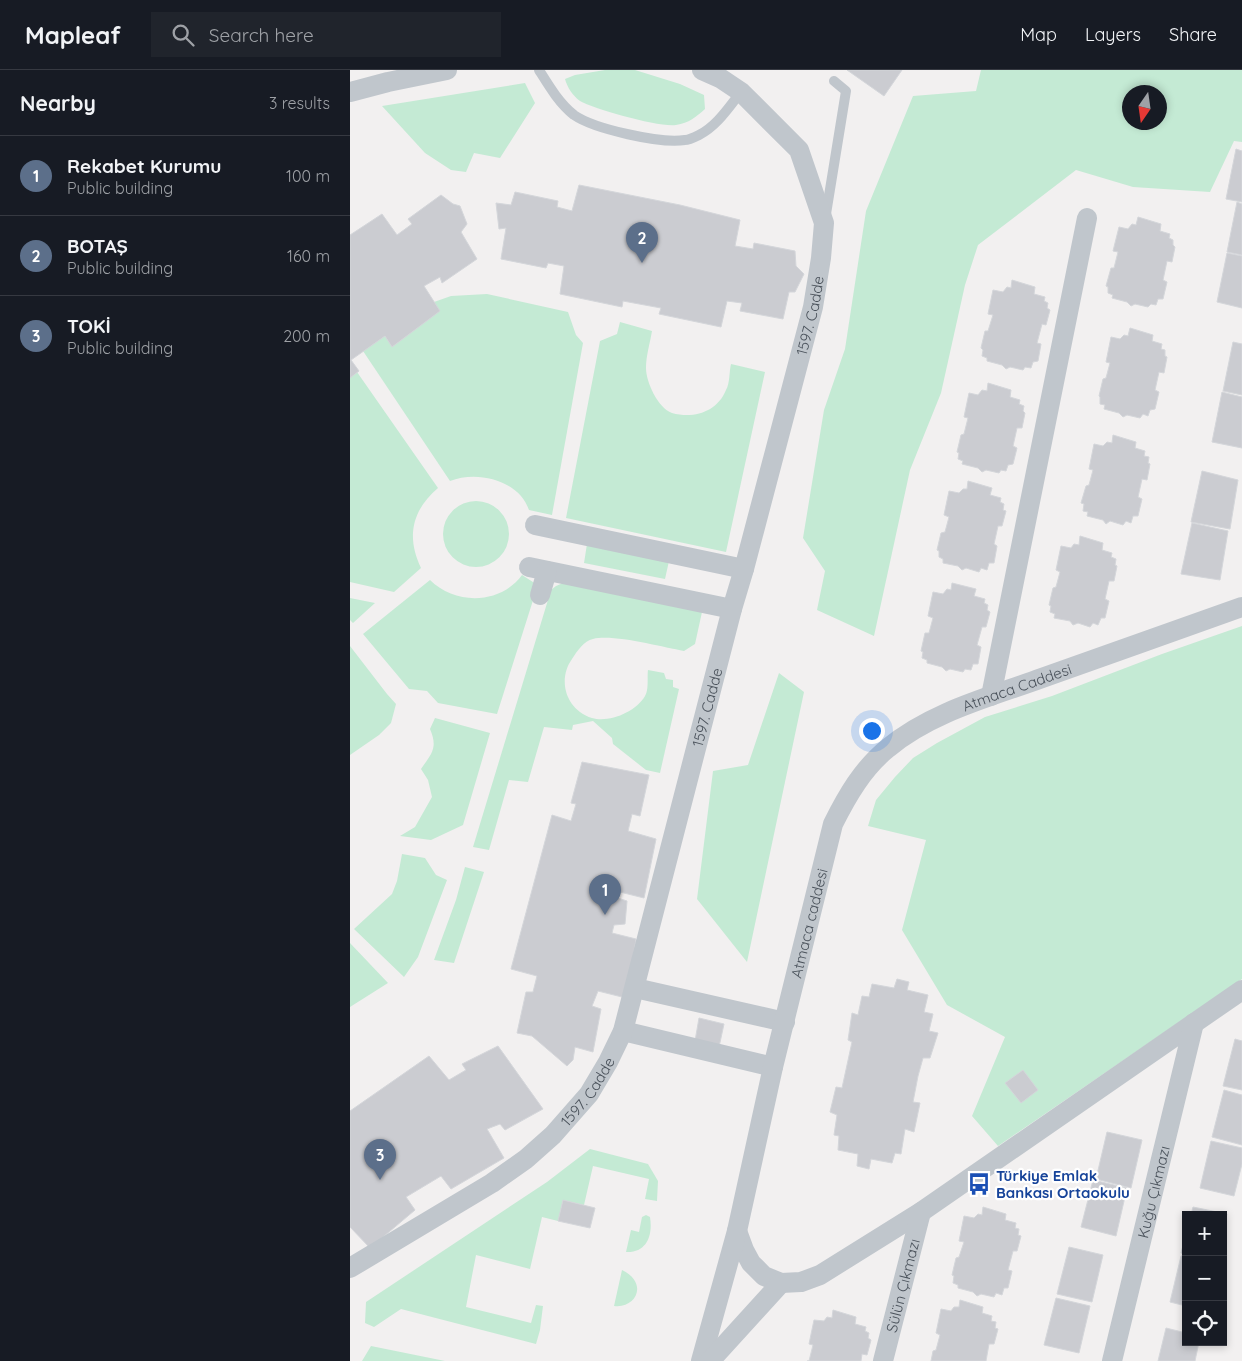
<!DOCTYPE html>
<html lang="en">
<head>
<meta charset="utf-8">
<style>
  :root { --surface:#171b24; --page:#20242c; --text:#f1f3f6; --muted:#9ea1a6; --line:#363941; --accent:#8c9099 }
  body { margin:0; font-family:Quicksand,sans-serif; background:var(--page); color:var(--text) }
  .controls { position:absolute; right:15px; bottom:15px; display:grid; overflow:hidden; border-radius:0px; box-shadow:0 2px 8px #0003 }
  .controls button { width:45px; height:45px; display:grid; place-items:center; padding:0; border:0; border-bottom:1px solid var(--line); background:var(--surface); color:var(--text); font:25px sans-serif }
  .compass { position:absolute; left:772px; top:15px; width:45px; height:45px; border-radius:50%; background:var(--surface); box-shadow:0 2px 8px #0003; rotate:193deg }
  .you { position:absolute; left:521px; top:660px; width:18px; height:18px; margin:-12px; border:4px solid #fff; border-radius:50%; background:#1a73e8; box-shadow:0 0 0 8px #1a73e833 }
  .badge { display:grid; place-items:center; width:32px; height:32px; border-radius:50%; background:var(--accent); color:#fff; font-size:16px; font-weight:700 }
  .pin { position:absolute; translate:-50% -41px; filter:drop-shadow(0 1px 2px #0008) }
  .pin::after { content:''; position:absolute; top:26px; width:18px; height:15px; background:inherit; clip-path:polygon(0 0,100% 0,50% 100%) }
  .list { margin:0; padding:0; list-style:none }
  h2 { display:flex; justify-content:space-between; align-items:center; height:65px; margin:0; padding:0 20px; font-size:21px }
  h2 small { font-size:16px; font-weight:400; color:var(--muted) }
  .list li { display:grid; grid-template-columns:32px 1fr auto; gap:15px; align-items:center; box-sizing:border-box; height:80px; padding:0 20px; border-top:1px solid var(--line) }
  .list b { display:block; font-size:19px; white-space:nowrap }
  .list p { margin:0; font-size:16px; white-space:nowrap; color:var(--muted) }
  .list em { font-size:16px; font-style:normal; color:var(--muted) }
  .icon { flex:none; width:28px; height:28px; fill:none; stroke:currentColor; stroke-width:2; stroke-linecap:round; stroke-linejoin:round }
  .map { position:relative; flex:none; width:892px; height:1291px; overflow:hidden }
  header { display:flex; align-items:center; gap:30px; box-sizing:border-box; height:70px; padding:0 25px; background:var(--surface); border-bottom:1px solid var(--line) }
  header strong { font-size:24px }
  nav { display:flex; gap:28px; margin-inline-start:auto; font-size:18px }
  .search { width:350px; height:45px; background:var(--page); display:flex; align-items:center; gap:12px; box-sizing:border-box; padding:0 18px; border-radius:0px; color:var(--muted); font-size:19px }
  main { display:flex }
  aside { flex:1; background:var(--surface) }
  .map>svg:first-child { display:block }
  .green { fill:#c4ead4; fill-rule:evenodd }
  .building { fill:#cbccd1; stroke:#d4d6da }
  .lines { fill:none; stroke-linecap:round; stroke-linejoin:round }
  .lane { stroke:#c0c6cc; stroke-width:10 }
  .street { stroke:#c0c6cc; stroke-width:20 }
  .labels { text-anchor:middle; dominant-baseline:central; stroke-width:4.5; stroke-linejoin:round; paint-order:stroke }
  .street-label { font-size:15px; fill:#4a525b; stroke:#fff }
  .transit-label { font-size:15px; font-weight:bold; fill:#164399; stroke:#fff; text-anchor:start }
</style>
</head>
<body>
<header>
<strong>Mapleaf</strong>
<div class="search"><svg class="icon" aria-label="search" viewBox="0 0 24 24"><circle cx="10" cy="10" r="6"/><path d="M15 15l6 6"/></svg>Search here</div>
<nav><a>Map</a><a>Layers</a><a>Share</a></nav>
</header>
<main>
<aside>
<h2>Nearby<small>3 results</small></h2>
<ul class="list">
<li><span class="badge" style="background:#5c6f8a">1</span><div><b>Rekabet Kurumu</b><p>Public building</p></div><em>100 m</em></li>
<li><span class="badge" style="background:#5c6f8a">2</span><div><b>BOTAŞ</b><p>Public building</p></div><em>160 m</em></li>
<li><span class="badge" style="background:#5c6f8a">3</span><div><b>TOKİ</b><p>Public building</p></div><em>200 m</em></li>
</ul>
</aside>
<div class="map">
<svg width="892" height="1291" viewBox="0 0 892 1291">
  <rect width="100%" height="100%" fill="#f2f0f0"/>
  <path class="green" d="M255,0H285L330,14L354,25L355,39C346,47 339,53 326,55C311,58 244,39 230,31C223,26 217,17 215,9L225,5Z
    M631,0H892V72L884,71L860,122L783,117L726,100L628,175L615,215L591,323L560,400L524,566L467,540L475,501L453,468L474,340L495,279L516,141L563,26L626,21ZM780,22H810V52H780Z
    M175,13L185,33L150,88L124,83L116,102L101,100L75,83L32,36Z
    M137,224L218,242L226,265L233,273L202,445L179,440C169,410 127,400 100,411L13,281L35,266L42,277L89,241L84,232L101,226Z
    M270,252L302,261C300,273 296,286 296,298C296,312 308,338 322,343C344,349 367,342 376,320C380,313 379,302 381,294L415,302L376,482L216,448L250,271L267,264Z
    M7,302L88,418C62,440 56,467 71,498L44,522L0,512V308Z
    M93 464a33 33 0 1 1 66 0a33 33 0 1 1-66 0Z
    M237,474L319,491L315,509L234,493Z
    M172,505L186,514L185,524L147,644L88,633L77,621L59,619L13,564L80,510C105,535 150,535 172,505Z
    M213,513L352,542L345,574L334,581C311,577 264,564 243,569C234,571 227,581 222,589C207,610 216,640 242,648C259,653 286,642 295,626C299,620 297,607 298,600L314,603L316,609L323,610V617L329,619L310,703L296,700L263,674L262,668L243,651L223,655L222,660L194,657L178,712L159,710L139,780L123,777L201,520L206,516Z
    M0,528L25,533L3,553L0,550Z
    M892,556V909L648,1076L622,1046L655,967L597,935L552,860L576,770L518,756L526,730L545,707L563,688L587,673L635,647L702,626L812,584Z
    M0,576L37,624L46,634L41,653L29,665L0,685Z
    M429,603L454,622L397,892L347,829L363,701L398,695Z
    M85,648L140,663L113,755L81,770L50,766L65,757L82,727L78,710L71,699C82,683 88,678 80,659Z
    M52,784L75,788L86,805L97,810L68,887L54,907L4,859L42,824L47,811Z
    M115,797L134,802L104,893L84,890L106,830Z
    M0,873L38,913L0,937Z
    M240,1079L298,1094L308,1111L307,1131L295,1129L299,1109L243,1096L234,1135L213,1130L208,1151L192,1147L180,1199L126,1185L116,1237L181,1253L186,1235L193,1236L190,1260L186,1274L51,1239L24,1257L15,1253L16,1232L197,1112Z
    M296,1145L300,1147C303,1165 297,1183 276,1182L281,1160L289,1162L292,1147Z
    M272,1200C299,1213 286,1239 264,1236Z
    M21,1276L95,1291H12Z"/>
  <path class="building" d="M497,0H552L534,26Z
    M886,79L892,81V132L876,129Z
    M229,115L330,135L390,150L385,176L403,179L404,173L445,181L446,196L454,204L445,222H439L433,249L390,241L392,233L377,231L371,257L309,244L311,238L273,231L272,237L210,224L214,196L198,193L196,198L151,189L156,158L149,159L146,133L161,135L165,122L208,131L207,137L222,141Z
    M91,125L103,134L110,136L117,154L111,162L127,189L92,213L90,207L74,216L90,241L42,277L35,266L1,290L9,301L0,308V165L32,144L47,165L62,154L58,149Z
    M887,132L892,134V185L877,182Z
    M788,147L811,154L810,161L820,164L819,168L823,170V175L825,177L822,192L817,191L813,210L817,212L813,229H808L806,235L801,234L798,237L785,234L781,236L777,232L762,228L763,225L758,223V217L756,216L761,198H764L768,182L763,181L769,157L778,159L782,154L786,155Z
    M877,183L892,186V238L867,232Z
    M662,210L685,217L684,224L695,227L694,231L698,233L697,238L700,240L696,255L692,254L687,273L691,274L688,291L683,292L681,298L675,297L673,300L660,297L656,299L652,295L637,291V288L632,286L633,280L631,278L635,261H638L643,245L638,244L643,220L653,222L657,217L661,218Z
    M780,258L803,265L802,271L812,274L811,279L815,280V286L817,287L814,303L809,302L805,320L809,322L805,339L800,340L798,346L793,344L790,348L777,345L773,347L769,343L754,339L755,335L750,334V327L749,326L753,309L756,308L760,293L756,292L761,267L770,269L774,265L778,266Z
    M883,272L892,274V325L873,321Z
    M638,313L661,320L660,327L670,330L669,334L674,336L673,341L675,343L672,358H667L663,376L667,378L663,394L658,395L656,401L651,400L649,403L636,400L632,402L628,398L612,394L613,391L608,389L609,383L607,382L611,365L614,364L618,348L614,347L619,323L628,325L632,320L637,321Z
    M872,322L892,327V378L862,372Z
    M763,365L786,372L785,378L795,381L794,386L799,387L798,393L800,394L797,410L792,409L788,427L792,429L788,446H783L781,453L776,451L773,455L760,451L756,454L753,450L737,446L738,442L733,441L734,434L731,433L736,416L739,415L743,400L739,399L744,374L753,376L757,372L762,373Z
    M852,401L888,410L880,459L841,452Z
    M618,411L642,418L640,425L651,428L650,432L654,434L653,440L656,441L652,456H648L644,474L647,476L644,493H639L637,500L631,498L629,502L616,498L612,500L608,496L593,493V489L589,487V481L587,480L591,463L595,462L599,447L594,445L599,421L609,423L613,419H617Z
    M842,453L878,461L870,510L831,504Z
    M730,466L753,473L752,480L762,483L761,487L766,489L765,495L767,496L764,511H759L755,529L759,531L755,548H751L748,555L743,553L740,557L728,553L723,555L720,551L704,548L705,544L700,542L701,536L699,535L703,518L706,517L710,502L706,500L711,476L721,478L724,474L729,475Z
    M602,513L626,519L624,526L635,529L634,533L638,535L637,540L640,542L636,557H632L627,575L631,577L628,594H623L621,600L615,599L613,602L600,599L596,601L592,597L577,593V590L572,588L573,582L571,581L575,563H579L583,548L578,546L583,522L593,524L597,519L601,520Z
    M232,692L299,705L290,746L282,744L278,761L306,769L294,828L270,822L268,828L277,831L275,854L264,855L262,863L286,869L276,928L248,921L242,936L251,939L243,982L225,977L223,990L217,996L182,966L167,963L176,922H183L187,906L161,899L202,745L221,751L226,734L221,733Z
    M547,909L559,912L557,920L578,925L574,942L583,944L579,961L588,963L580,988H573L568,1006L563,1032L570,1033L564,1062L555,1059L551,1084L545,1083L542,1093L521,1089L519,1099L507,1096L508,1084L488,1080L489,1066L484,1065L487,1045L480,1042L486,1017L492,1018L502,972L498,970L502,943L508,945L512,926L519,927L522,914L544,918Z
    M349,948L374,954L369,977L345,971Z
    M885,969L892,971V1020L873,1016Z
    M148,976L193,1039L155,1060L150,1054L137,1059L154,1088L101,1119L91,1106L56,1127L65,1140L20,1178L0,1157V1041L79,986L99,1010L116,1000L112,994Z
    M673,1000L688,1020L671,1033L655,1013Z
    M874,1020L892,1025V1075L862,1067Z
    M757,1062L792,1070L781,1118L746,1109Z
    M861,1071L892,1078V1094L884,1126L850,1118Z
    M743,1110L777,1118L766,1166L731,1157Z
    M213,1130L245,1138L240,1158L208,1151Z
    M633,1137L656,1144L655,1150L666,1153L665,1158L669,1159L668,1165L671,1166L667,1181H663L658,1200L662,1201L658,1218H654L652,1225L646,1223L644,1227L631,1224L627,1226L623,1222L608,1218V1215L603,1213L604,1206L602,1205L606,1188L609,1187L614,1172L609,1171L614,1146L624,1148L628,1144L632,1145Z
    M843,1137L877,1144L873,1160V1145H841Z
    M836,1164V1184L831,1183Z
    M719,1177L753,1185L742,1232L707,1224Z
    M831,1186L836,1187V1236L820,1232Z
    M706,1228L740,1236L729,1283L694,1275Z
    M610,1230L633,1237L632,1243L642,1246L641,1251L646,1252L645,1258L648,1259L644,1274H639L636,1291H581L583,1281L586,1280L590,1265L586,1263L591,1239L601,1241L604,1237H609Z
    M483,1240L506,1247L505,1254L516,1257L515,1261L519,1263L518,1268L521,1270L517,1285L512,1284L511,1291H457H459L463,1275L459,1274L464,1250L474,1251L477,1247L482,1248Z
    M816,1258L836,1263V1272H849L845,1291H808Z"/>
  <g class="lines">
    <path class="lane" d="M189,0C199,16 209,33 224,45C244,59 311,74 335,70C339,70 345,67 349,65C367,56 379,37 391,22
      M476,144L496,21L484,11"/>
    <g class="street">
      <path d="M0,22L38,12L97,0"/>
      <path d="M185,455L394,499"/>
      <path d="M179,497L382,539"/>
      <path d="M190,525L197,501"/>
      <path d="M641,626L737,148"/>
      <path d="M285,918L435,952"/>
      <path d="M273,961L423,997"/>
      <path d="M387,1161L394,1180L401,1193L414,1206L431,1213L451,1212L470,1205L571,1142L892,920"/>
      <path id="s1" d="M0,1198L142,1113L176,1089L203,1065L239,1024L258,992L273,961L382,539L394,499L463,237L471,188L474,153L449,80L391,22L370,8L352,0"/>
      <path id="s2" d="M351,1291L387,1161L423,997L483,754C497,726 513,698 538,678C581,642 640,627 692,608C759,584 825,561 892,537"/>
      <path d="M360,1291L431,1213"/>
      <path id="s3" d="M533,1291L571,1142"/>
      <path id="s4" d="M762,1291L844,953"/>
    </g>
  </g>
  <defs>
    <symbol id="bus-bare" viewBox="-9 -9 18 18"><path d="M-5-6H5V4H4V6H2V4H-2V6H-4V4H-5ZM-3.5-4V0h7V-4ZM-3.5 1.2v1.5H-2V1.2ZM2 1.2v1.5H3.5V1.2Z" fill="#1a4fb4" stroke="#fff" stroke-width="2.5" paint-order="stroke"/></symbol>
  </defs>
  <g fill-rule="evenodd">
    <use href="#bus-bare" x="613" y="1098" width="32" height="32"/>
  </g>
  <g class="labels">
    <g class="street-label">
      <text stroke="none"><textPath href="#s1" startOffset="1109">1597. Cadde</textPath></text>
      <text stroke="none"><textPath href="#s2" startOffset="791">Atmaca Caddesi</textPath></text>
      <text stroke="none"><textPath href="#s1" startOffset="704">1597. Cadde</textPath></text>
      <text stroke="none"><textPath href="#s2" startOffset="451">Atmaca caddesi</textPath></text>
      <text stroke="none"><textPath href="#s1" startOffset="299">1597. Cadde</textPath></text>
      <text stroke="none"><textPath href="#s4" startOffset="174">Kuğu Çıkmazı</textPath></text>
      <text stroke="none"><textPath href="#s3" startOffset="78">Sülün Çıkmazı</textPath></text>
    </g>
    <g class="transit-label">
      <text x="646" y="1105">Türkiye Emlak<tspan x="646" dy="17">Bankası Ortaokulu</tspan></text>
    </g>
  </g>
</svg>
<div class="controls">
<button>+</button>
<button>−</button>
<button><svg class="icon" aria-label="locate" viewBox="0 0 24 24"><circle cx="12" cy="12" r="6"/><path d="M12 2v4M12 18v4M2 12h4M18 12h4"/></svg></button>
</div>
<svg class="compass" viewBox="-18 -18 36 36"><path d="M0-13l5 13h-10z" fill="#e53935"/><path d="M0 13l5-13h-10z" fill="#9ea1a6"/></svg>
<div class="you"></div>
<div class="pin badge" style="left:255px;top:845px;background:#5c6f8a">1</div>
<div class="pin badge" style="left:292px;top:193px;background:#5c6f8a">2</div>
<div class="pin badge" style="left:30px;top:1110px;background:#5c6f8a">3</div>
</div>
</main>
</body>
</html>
